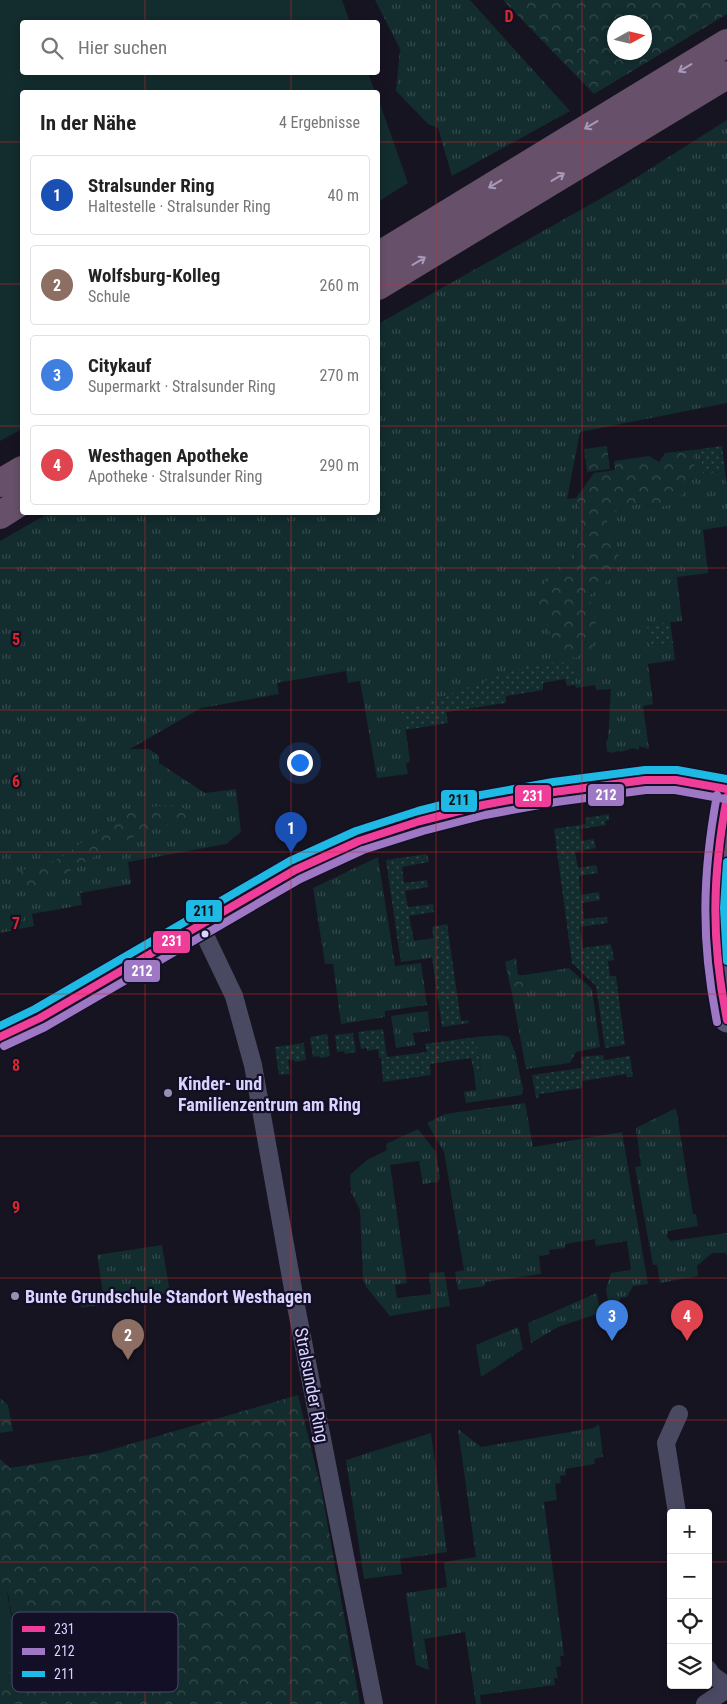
<!DOCTYPE html>
<html lang="de">
<head>
<meta charset="utf-8">
<style>
  :root { --surface:#fff; --page:#f2f2f2; --text:#222; --muted:#767676; --line:#e0e0e0; --accent:#7c3aed }
  body { margin:0; font-family:"Roboto Condensed",sans-serif; background:var(--page); color:var(--text) }
  .controls { position:absolute; right:15px; bottom:15px; display:grid; overflow:hidden; border-radius:5px; box-shadow:0 2px 8px #0003 }
  .controls button { width:45px; height:45px; display:grid; place-items:center; padding:0; border:0; border-bottom:1px solid var(--line); background:var(--surface); color:var(--text); font:25px sans-serif }
  .compass { position:absolute; left:607px; top:15px; width:45px; height:45px; border-radius:50%; background:var(--surface); box-shadow:0 2px 8px #0003; rotate:82deg }
  .you { position:absolute; left:299px; top:762px; width:18px; height:18px; margin:-12px; border:4px solid #fff; border-radius:50%; background:#1a73e8; box-shadow:0 0 0 8px #1a73e833 }
  .badge { display:grid; place-items:center; width:32px; height:32px; border-radius:50%; background:var(--accent); color:#fff; font-size:16px; font-weight:700 }
  .pin { position:absolute; translate:-50% -41px; filter:drop-shadow(0 1px 2px #0008) }
  .pin::after { content:''; position:absolute; top:26px; width:18px; height:15px; background:inherit; clip-path:polygon(0 0,100% 0,50% 100%) }
  .list { margin:0; padding:0; list-style:none }
  h2 { display:flex; justify-content:space-between; align-items:center; height:65px; margin:0; padding:0 20px; font-size:21px }
  h2 small { font-size:16px; font-weight:400; color:var(--muted) }
  .list li { display:grid; grid-template-columns:32px 1fr auto; gap:15px; align-items:center; box-sizing:border-box; height:80px; margin:0 10px 10px; padding:0 10px; border:1px solid var(--line); border-radius:5px }
  .list b { display:block; font-size:19px; white-space:nowrap }
  .list p { margin:0; font-size:16px; white-space:nowrap; color:var(--muted) }
  .list em { font-size:16px; font-style:normal; color:var(--muted) }
  .icon { flex:none; width:28px; height:28px; fill:none; stroke:currentColor; stroke-width:2; stroke-linecap:round; stroke-linejoin:round }
  .map { position:relative; flex:none; width:727px; height:1704px; overflow:hidden }
  .search { position:absolute; background:var(--surface); box-shadow:0 2px 8px #0003; left:20px; top:20px; width:360px; height:55px; display:flex; align-items:center; gap:12px; box-sizing:border-box; padding:0 18px; border-radius:5px; color:var(--muted); font-size:19px }
  .panel { position:absolute; background:var(--surface); box-shadow:0 2px 8px #0003; left:20px; top:90px; width:360px; height:425px; border-radius:5px }
  .map>svg:first-child { display:block }
  .grass { fill:url(#grass-tufts) }
  .forest { fill:url(#forest-crowns); fill-rule:evenodd }
  .garden { fill:url(#garden-dots) }
  .pitch { fill:#132c2d }
  .lines { fill:none; stroke-linecap:round; stroke-linejoin:round }
  .street { stroke:#4a4962; stroke-width:18 }
  .secondary { stroke:#575674; stroke-width:25 }
  .highway { stroke:#67516a; stroke-width:28 }
  .bus-1-casing { stroke:#130f26; stroke-width:11 }
  .bus-2-casing { stroke:#130f26; stroke-width:11 }
  .bus-3-casing { stroke:#130f26; stroke-width:11 }
  .bus-1 { stroke:#ee3e9a; stroke-width:8 }
  .bus-2 { stroke:#9e77c5; stroke-width:8 }
  .bus-3 { stroke:#1eb9e5; stroke-width:8 }
  .oneway { stroke:#a699bc }
  .grid { fill:none; stroke:#d62828; stroke-width:1; stroke-opacity:0.55 }
  .bus-dot { fill:#d9d4ff; stroke:#130f26; stroke-width:2 }
  .poi-dot { fill:#9591b1; stroke:#130f26; stroke-width:2 }
  .labels { text-anchor:middle; dominant-baseline:central; stroke-width:4.5; stroke-linejoin:round; paint-order:stroke }
  .poi-label { font-size:18px; font-weight:bold; fill:#d9d4ff; stroke:#130f26; text-anchor:start }
  .street-label { font-size:18px; fill:#d9d4ff; stroke:#130f26 }
  .key { fill:#130f26; stroke:#4e4a67; stroke-width:1 }
  .key-label { font-size:14px; fill:#d9d4ff }
  .grid-label { font-size:16px; text-anchor:middle; font-weight:bold; fill:#d62828; stroke:#130f26; stroke-width:4.5; stroke-linejoin:round; paint-order:stroke }
  .line-badge { stroke:#130f26; stroke-width:2 }
  .badge-label { font-size:14px; text-anchor:middle; font-weight:bold; fill:#fff }
  .pale-badge-label { font-size:14px; text-anchor:middle; font-weight:bold; fill:#111 }
</style>
</head>
<body>
<div class="map">
<svg width="727" height="1704" viewBox="0 0 727 1704">
  <defs>
    <pattern id="grass-tufts" width="24" height="20" patternUnits="userSpaceOnUse" patternTransform="scale(1.25)"><rect width="24" height="20" fill="#132c2d"/><path d="M3 7l-1-3M5 7V3M7 7l1-3M15 17l-1-3M17 17v-4M19 17l1-3" fill="none" stroke="#354a4c"/></pattern>
    <pattern id="forest-crowns" width="20" height="18" patternUnits="userSpaceOnUse" patternTransform="scale(1.25)"><rect width="20" height="18" fill="#132c2d"/><path d="M2 6a3 3 0 1 1 6 0M12 15a3 3 0 1 1 6 0" fill="none" stroke="#354a4c"/></pattern>
    <pattern id="garden-dots" width="8" height="8" patternUnits="userSpaceOnUse" patternTransform="scale(1.25)"><rect width="8" height="8" fill="#132c2d"/><path d="M2 2h.1M6 6h.1" fill="none" stroke="#354a4c" stroke-width="1.8" stroke-linecap="round"/></pattern>
  </defs>
  <rect width="100%" height="100%" fill="#161421"/>
  <path class="grass" d="M375,0H470L570,111L452,176L438,128L428,124L396,91L400,49Z
    M727,120V403L580,432L567,499L576,498L582,514L574,561L555,568L593,609L587,597C599,588 618,575 619,559C619,549 610,531 607,521L618,509L641,503L657,507L684,493L695,470L692,450L700,449L703,474L725,471L727,487V526L703,530L708,573L677,577L682,621L647,625L650,646L673,643L675,660L648,664L653,704L643,706L649,749L639,746V750L633,748L621,752L618,751L611,753L607,751L606,742L608,739L611,689L596,690L595,685L576,688L572,662L403,712L410,761L406,764L408,774L377,778L360,681L348,683L346,671L277,683L279,694L201,708L130,749H149L159,756V763L205,793L236,789L241,832L226,844L128,862L131,884L80,893L82,905L32,914L34,926L0,933V541L49,513L378,512V324L623,186Z
    M378,857L395,966L421,963L427,1005L385,1011V1017L341,1024L333,964H325L313,888Z
    M434,938L436,957L401,962L398,943Z
    M569,968L592,989L600,1047L576,1052L570,1063L526,1069L513,999L515,991H521L526,988L524,975Z
    M428,1011L430,1031L413,1033L415,1045L396,1048L391,1016Z
    M500,1035L509,1037L515,1052L523,1089L522,1095L466,1103L464,1092L476,1090L474,1072L481,1071L476,1037Z
    M525,1103L533,1147L622,1132L648,1284L633,1286L627,1297L621,1298L618,1302L617,1308L608,1301L606,1289L611,1273L631,1270L627,1241L596,1246L595,1239L565,1244V1248L549,1250L550,1254L539,1256L541,1274L485,1282V1286L458,1290L455,1272L464,1270L444,1152L427,1123L445,1114Z
    M676,1108L693,1214H696L698,1226L668,1231L667,1237L671,1241L727,1233V1255L726,1253H712L697,1266L698,1276L660,1283L657,1265H653L635,1167L641,1166L636,1128Z
    M418,1129L436,1152L440,1178L438,1182L423,1184L419,1161L390,1165L407,1283L395,1285L397,1298L431,1294L429,1273L444,1272L445,1275L450,1306L390,1316L367,1288L363,1280L360,1210L351,1192L350,1175L367,1160L387,1150L386,1144Z
    M162,1245L170,1293L81,1308L79,1297L103,1293L97,1255Z
    M597,1293L600,1313L558,1327L531,1343L528,1323Z
    M518,1327L523,1349L481,1377L476,1345Z
    M599,1424L603,1457L594,1459L595,1464L565,1469L566,1475L560,1476L561,1483L555,1484L557,1500L544,1502L564,1656H560L561,1666L556,1667L558,1678H554L555,1685L480,1695L481,1704H476L465,1632L424,1639L429,1670L416,1665L406,1593L447,1587L444,1562L476,1557L458,1429L481,1447L594,1428Z
    M431,1433L447,1552L400,1559L402,1574L364,1579L346,1460Z"/>
  <path class="forest" d="M503,0H727V14L594,94ZM614,22H644V52H614Z
    M607,446L610,469L587,472L584,449Z
    M692,450L695,470L684,493L671,505L657,507L641,503L618,509L607,521C610,531 619,549 619,559C618,575 599,588 588,597C598,619 597,629 591,653L574,658L552,642L547,622L529,606L555,568L574,561L582,514L576,498L594,473L615,470L614,461L649,456L659,462L665,453Z
    M176,805L195,813L192,820C137,826 81,865 34,892L21,891L20,870L43,867L68,853L82,842L127,814L146,807Z
    M516,958L518,975H524L526,988L521,991H515L513,999L505,962Z
    M298,1395L321,1488L360,1704H0V1673L21,1669L8,1593L0,1594V1459L10,1468L100,1453Z
    M0,1398L8,1405L13,1431L0,1433Z"/>
  <path class="garden" d="M722,446L725,471L703,474L700,449Z
    M670,622L673,643L650,646L647,625Z
    M572,662L576,685L567,686L565,679L543,683V690L506,696V703L446,712L448,723L405,730L402,712L527,665Z
    M609,814V820L605,821L606,825L580,829L581,841L594,839L596,848L575,852L578,868L596,865L598,873L579,876L581,895L599,892L600,900L582,903L584,919L607,917L608,923L580,927L583,948L611,944L614,960L608,961L610,976H616L625,1045L605,1048L596,986L572,963L554,829L586,824L585,818Z
    M427,854L429,862L402,867L404,883L427,880L428,887L405,891L408,907L433,904L434,912L409,916L414,941L398,943L386,860Z
    M447,924L461,1021L468,1020L469,1023L442,1027L432,957L436,956L432,927Z
    M383,1029L387,1057L427,1052L425,1044L476,1037L481,1071L474,1072L471,1058L430,1064L431,1075L383,1082L381,1058H379L378,1049L367,1051V1048L361,1049L358,1032Z
    M353,1033L356,1052L345,1054L344,1051L337,1052L335,1035Z
    M327,1034L330,1056L320,1058L319,1056L313,1057L310,1037Z
    M304,1043L306,1060L295,1062L294,1060H288L290,1074L279,1075L275,1047Z
    M603,1055L604,1060L630,1056L633,1077H627L626,1074L582,1081V1088L539,1094V1097L536,1098L532,1075L582,1068L581,1057Z"/>
  <path class="pitch" d="M0,0H342L350,22H22V72L368,73L375,92H22V429L0,441Z
    M378,98L408,183L378,202Z
    M7,1592L21,1670L0,1673V1594Z"/>
  <g class="lines">
    <path class="street" d="M200,925L234,996L253,1065L296,1306L374,1704
      M0,1037L40,1018L295,870L359,841L420,821L483,805L554,792L645,780H676L727,789
      M677,1513L666,1443L679,1414
      M708,1669L712,1675L727,1686
      M705,1704L727,1689"/>
    <path class="secondary" d="M727,797C711,874 709,942 727,1020"/>
    <path class="highway" d="M378,256L727,43
      M378,286L727,75
      M0,483L22,470
      M0,515L22,501"/>
    <defs>
      <path id="bus-1" d="M727,797C712,876 711,941 727,1020
        M0,1037L40,1018L295,870L359,841L420,821L483,805L554,792L645,780H676L727,789"/>
      <path id="bus-2" d="M717,795C702,876 701,942 717,1022
        M4,1046L45,1027L300,879L363,850L423,831L485,815L556,802L646,790H675L725,799"/>
      <path id="bus-3" d="M727,862L724,908L727,961
        M0,1026L35,1009L290,861L356,831L418,811L481,795L553,782L645,770H677L727,779"/>
    </defs>
    <use href="#bus-1" class="bus-1-casing"/>
    <use href="#bus-2" class="bus-2-casing"/>
    <use href="#bus-3" class="bus-3-casing"/>
    <use href="#bus-1" class="bus-1"/>
    <use href="#bus-2" class="bus-2"/>
    <use href="#bus-3" class="bus-3"/>
  </g>
  <defs><path id="oneway-shaft" d="M-6 0H5M1.5-3L5.5 0L1.5 3" fill="none" stroke-width="1.6" stroke-linecap="round" stroke-linejoin="round" transform="scale(1.25)"/></defs>
  <g class="oneway">
    <use href="#oneway-shaft" transform="translate(685 68) rotate(149)"/>
    <use href="#oneway-shaft" transform="translate(591 125) rotate(149)"/>
    <use href="#oneway-shaft" transform="translate(558 177) rotate(-31)"/>
    <use href="#oneway-shaft" transform="translate(495 184) rotate(149)"/>
    <use href="#oneway-shaft" transform="translate(419 261) rotate(-31)"/>
  </g>
  <path class="grid" d="M145,0V22M291,0V22M436,0V1704M582,0V1704M145,72V92M291,72V92M0,142H22M378,142H727M0,284H22M378,284H727M0,426H22M378,426H727M145,512V1704M291,512V1704M0,568H727M0,710H727M0,852H727M0,994H727M0,1136H727M0,1278H727M0,1420H727M0,1562H671M708,1562H727"/>
  <circle class="bus-dot" cx="205" cy="934" r="4.5"/>
  <g class="poi-dot">
    <circle cx="168" cy="1093" r="5"/>
    <circle cx="15" cy="1296" r="5"/>
  </g>
  <g class="labels">
    <g class="poi-label">
      <text x="178" y="1083">Kinder- und<tspan x="178" dy="21">Familienzentrum am Ring</tspan></text>
      <text x="25" y="1296">Bunte Grundschule Standort Westhagen</text>
    </g>
    <g class="street-label">
      <text transform="translate(312 1385) rotate(79)">Stralsunder Ring</text>
    </g>
  </g>
  <rect x="12" y="1612" width="166" height="80" rx="8" class="key"/>
  <rect x="22" y="1626" width="23" height="6" fill="#ee3e9a"/>
  <rect x="22" y="1648" width="23" height="7" fill="#9e77c5"/>
  <rect x="22" y="1671" width="23" height="6" fill="#1eb9e5"/>
  <g class="key-label">
    <text x="54" y="1634">231</text>
    <text x="54" y="1656">212</text>
    <text x="54" y="1679">211</text>
  </g>
  <g class="grid-label">
    <text x="509" y="22">D</text>
    <text x="16" y="645">5</text>
    <text x="16" y="787">6</text>
    <text x="16" y="929">7</text>
    <text x="16" y="1071">8</text>
    <text x="16" y="1213">9</text>
  </g>
  <g class="line-badge">
    <rect x="587" y="783" width="38" height="24" rx="5" fill="#9e77c5"/>
    <rect x="514" y="784" width="38" height="24" rx="5" fill="#ee3e9a"/>
    <rect x="440" y="789" width="38" height="24" rx="5" fill="#1eb9e5"/>
    <rect x="185" y="899" width="38" height="24" rx="5" fill="#1eb9e5"/>
    <rect x="152" y="930" width="39" height="24" rx="5" fill="#ee3e9a"/>
    <rect x="123" y="959" width="38" height="24" rx="5" fill="#9e77c5"/>
  </g>
  <g class="badge-label">
    <text x="606" y="800">212</text>
    <text x="533" y="801">231</text>
    <text x="172" y="946">231</text>
    <text x="142" y="976">212</text>
  </g>
  <g class="pale-badge-label">
    <text x="459" y="805">211</text>
    <text x="204" y="916">211</text>
  </g>
</svg>
<div class="controls">
<button>+</button>
<button>−</button>
<button><svg class="icon" aria-label="locate" viewBox="0 0 24 24"><circle cx="12" cy="12" r="6"/><path d="M12 2v4M12 18v4M2 12h4M18 12h4"/></svg></button>
<button><svg class="icon" aria-label="layers" viewBox="0 0 24 24"><path d="M12 4l9 5-9 5-9-5zM3 14l9 5 9-5"/></svg></button>
</div>
<svg class="compass" viewBox="-18 -18 36 36"><path d="M0-13l5 13h-10z" fill="#e53935"/><path d="M0 13l5-13h-10z" fill="#767676"/></svg>
<div class="you"></div>
<div class="pin badge" style="left:291px;top:853px;background:#1a4fb4">1</div>
<div class="pin badge" style="left:128px;top:1360px;background:#8d6e63">2</div>
<div class="pin badge" style="left:612px;top:1341px;background:#3f7fe0">3</div>
<div class="pin badge" style="left:687px;top:1341px;background:#e0444e">4</div>
<div class="search"><svg class="icon" aria-label="search" viewBox="0 0 24 24"><circle cx="10" cy="10" r="6"/><path d="M15 15l6 6"/></svg>Hier suchen</div>
<section class="panel">
<h2>In der Nähe<small>4 Ergebnisse</small></h2>
<ul class="list">
<li><span class="badge" style="background:#1a4fb4">1</span><div><b>Stralsunder Ring</b><p>Haltestelle · Stralsunder Ring</p></div><em>40 m</em></li>
<li><span class="badge" style="background:#8d6e63">2</span><div><b>Wolfsburg-Kolleg</b><p>Schule</p></div><em>260 m</em></li>
<li><span class="badge" style="background:#3f7fe0">3</span><div><b>Citykauf</b><p>Supermarkt · Stralsunder Ring</p></div><em>270 m</em></li>
<li><span class="badge" style="background:#e0444e">4</span><div><b>Westhagen Apotheke</b><p>Apotheke · Stralsunder Ring</p></div><em>290 m</em></li>
</ul>
</section>
</div>
</body>
</html>
